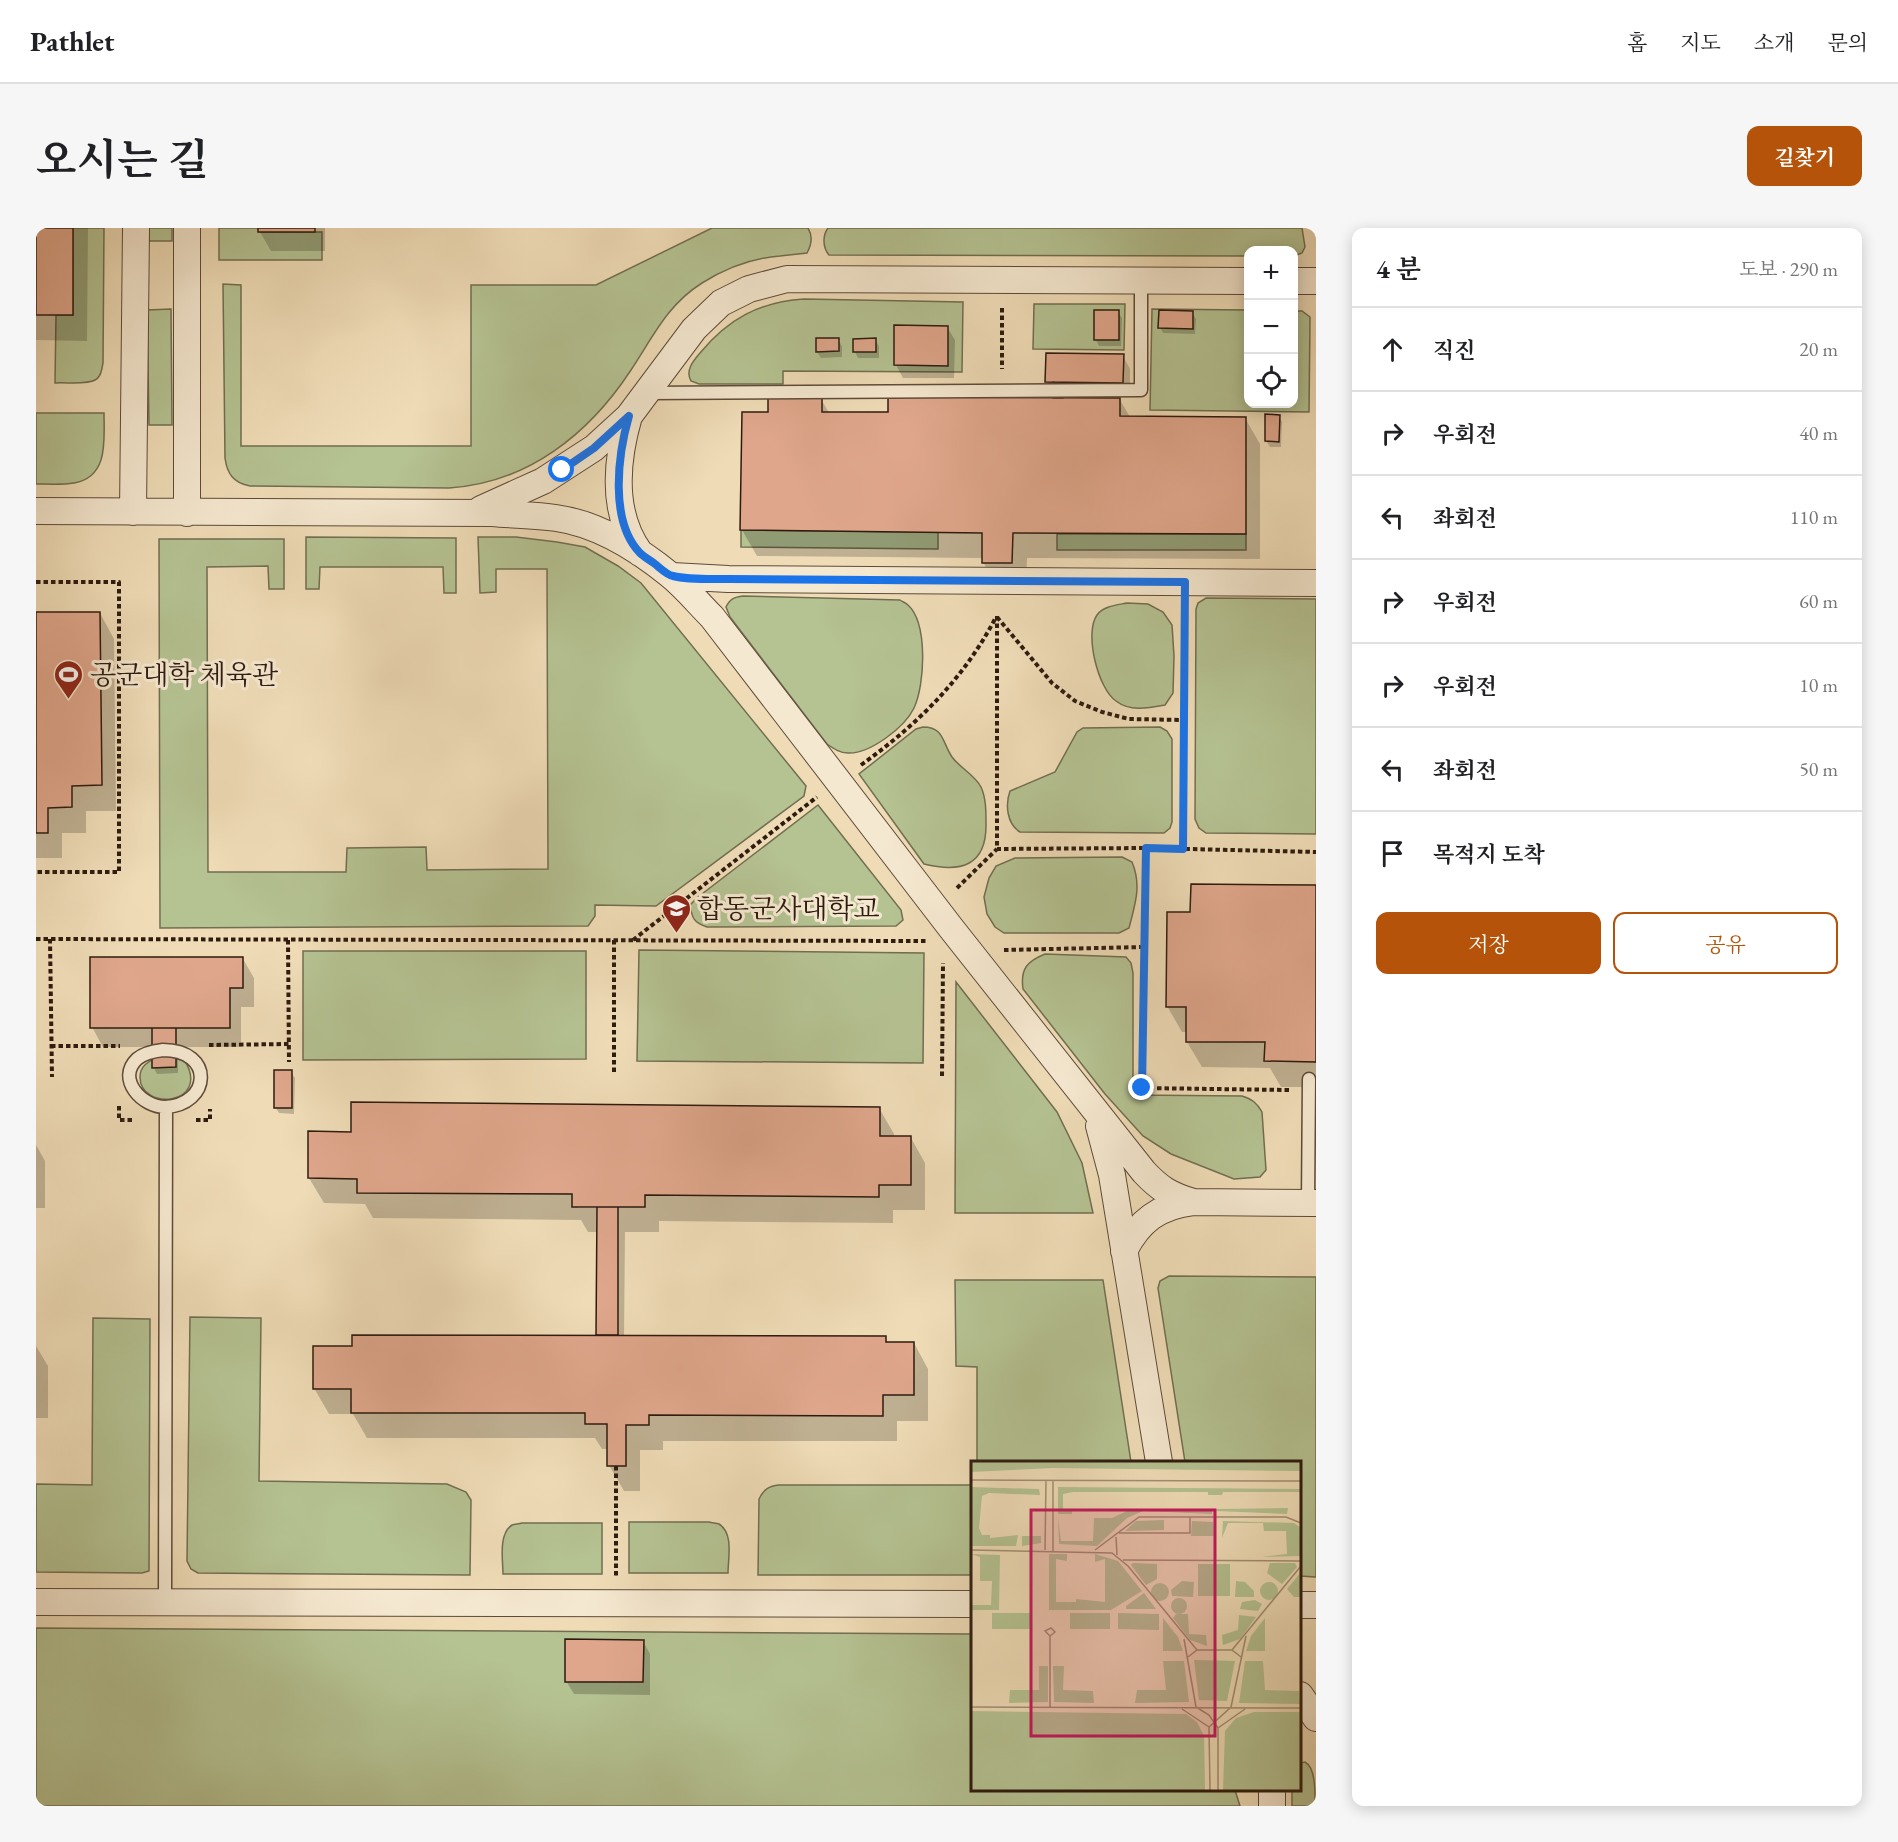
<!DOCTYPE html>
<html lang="ko">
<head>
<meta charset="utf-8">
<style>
  :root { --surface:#fff; --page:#f6f6f6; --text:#202124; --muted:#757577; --line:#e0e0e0; --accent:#b45309 }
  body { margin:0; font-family:"EB Garamond","Noto Serif KR",serif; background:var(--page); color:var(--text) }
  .controls { position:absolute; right:18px; top:18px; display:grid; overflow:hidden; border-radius:12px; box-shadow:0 3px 15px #0003 }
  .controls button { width:54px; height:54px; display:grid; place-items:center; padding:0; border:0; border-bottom:2px solid var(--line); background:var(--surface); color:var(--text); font:30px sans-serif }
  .stop { position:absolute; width:18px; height:18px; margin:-14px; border:4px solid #1a73e8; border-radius:50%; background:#fff }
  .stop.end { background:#1a73e8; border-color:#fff; box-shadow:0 2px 6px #0008 }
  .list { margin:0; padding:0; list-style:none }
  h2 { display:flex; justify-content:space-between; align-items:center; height:78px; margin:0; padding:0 24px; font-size:26px }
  h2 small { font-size:20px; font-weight:400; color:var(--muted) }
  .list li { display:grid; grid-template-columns:39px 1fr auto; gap:18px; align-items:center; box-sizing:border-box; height:84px; padding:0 24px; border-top:2px solid var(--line) }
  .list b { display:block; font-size:22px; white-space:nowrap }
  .list em { font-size:20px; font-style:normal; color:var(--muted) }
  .actions { display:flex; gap:12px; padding:18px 24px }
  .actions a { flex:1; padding:14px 0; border:2px solid var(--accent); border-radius:12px; text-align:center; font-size:21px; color:var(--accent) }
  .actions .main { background:var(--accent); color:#fff }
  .icon { flex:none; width:33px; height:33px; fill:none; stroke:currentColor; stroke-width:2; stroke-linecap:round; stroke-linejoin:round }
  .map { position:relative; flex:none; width:1280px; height:1578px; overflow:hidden; border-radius:12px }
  header { display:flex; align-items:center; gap:36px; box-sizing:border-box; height:84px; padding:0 30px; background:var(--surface); border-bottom:2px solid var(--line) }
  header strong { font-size:28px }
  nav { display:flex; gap:33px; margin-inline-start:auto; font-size:21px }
  .intro { display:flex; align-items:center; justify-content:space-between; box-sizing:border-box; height:144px; padding:0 36px }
  h1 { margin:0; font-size:42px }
  .button { padding:15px 27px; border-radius:12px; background:var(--accent); color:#fff; font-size:21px; font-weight:700 }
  main { display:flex; gap:36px; padding:0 36px }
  aside { flex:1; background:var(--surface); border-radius:12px; box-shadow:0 3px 15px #0003 }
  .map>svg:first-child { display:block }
  .green { fill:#b5c292; stroke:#726e50; stroke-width:1.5 }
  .shadow { fill:#0003; fill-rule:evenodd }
  .building { fill:#dfa68b; stroke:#2e1b0f; stroke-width:1.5 }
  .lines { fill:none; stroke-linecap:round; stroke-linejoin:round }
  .service-casing { stroke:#5e4b39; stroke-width:15 }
  .minor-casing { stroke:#5e4b39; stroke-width:28 }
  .path { stroke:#2e1b0f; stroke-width:4; stroke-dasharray:4.5 3; stroke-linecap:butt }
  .service { stroke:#f5e8d0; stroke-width:12 }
  .minor { stroke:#f5e8d0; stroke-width:26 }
  .route { stroke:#1a73e8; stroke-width:8 }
  .labels { text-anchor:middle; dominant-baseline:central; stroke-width:6; stroke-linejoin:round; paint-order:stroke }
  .poi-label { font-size:27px; fill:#2e1b0f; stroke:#f5e8d0; text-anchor:start }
  .inset-road { fill:none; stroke:#a28f74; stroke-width:1.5 }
  .view { fill:#c2185b; fill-opacity:0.15; stroke:#c2185b; stroke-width:3 }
  .inset-edge { fill:none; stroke:#2e1b0f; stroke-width:3 }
</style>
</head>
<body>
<header>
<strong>Pathlet</strong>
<nav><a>홈</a><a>지도</a><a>소개</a><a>문의</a></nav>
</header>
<div class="intro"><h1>오시는 길</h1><a class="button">길찾기</a></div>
<main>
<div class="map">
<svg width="1280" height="1578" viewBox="0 0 1280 1578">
  <rect width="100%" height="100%" fill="#efdcb7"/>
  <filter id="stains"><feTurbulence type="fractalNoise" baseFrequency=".00333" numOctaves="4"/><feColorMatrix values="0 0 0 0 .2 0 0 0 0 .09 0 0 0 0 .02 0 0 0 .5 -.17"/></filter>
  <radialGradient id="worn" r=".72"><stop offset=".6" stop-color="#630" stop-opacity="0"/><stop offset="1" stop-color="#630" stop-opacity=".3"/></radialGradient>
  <path class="green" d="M37,0H68L67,135C66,141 65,149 59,152C51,157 29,154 19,155L20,87H37Z
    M113,0H136V13H113Z
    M183,0H222L223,4H286V32H183Z
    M676,0H772C777,8 776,16 771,25C762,26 753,27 744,28C716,30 690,40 666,55C631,77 617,109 595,142C553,206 492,255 413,260L214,258C197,255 191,245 189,230L187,56L205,57V218H435V57H560Z
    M792,0H1266L1269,19L1266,25L1258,28V22H1212V28L793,27C787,20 786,8 792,0Z
    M768,71L927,74L926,144L747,143V156H663L655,153C649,143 657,133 664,125C692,91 723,74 768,71Z
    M998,76H1089L1088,122L997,121Z
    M135,81L136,197H113L111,82Z
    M1116,81L1212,82V176H1258V83H1266L1274,89L1273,184L1114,182Z
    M0,185H68C68,212 73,249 38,255C26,257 12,256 0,256Z
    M705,302L902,304V321L705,319Z
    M1021,306H1210V322H1021Z
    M270,309L420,310V365H408L407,339H284L283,361H270Z
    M442,309H480L521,314L549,319L582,338L605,355L770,558L768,568L620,678L559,677V688L552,698L124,700L123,311H248V361H233L232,338L171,339L172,644H310L311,620L390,619L391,642L512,641L511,341H460V364L444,365Z
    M707,368L864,372C867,374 870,375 872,377C892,395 889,457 878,480C869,499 834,526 812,525C804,525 798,521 791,516L694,389L690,379C694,371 698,369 707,368Z
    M1170,370L1280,371V606L1170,605L1163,600L1159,591L1160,381L1162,375Z
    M1091,375L1112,376L1127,384L1136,397L1138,428L1137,465L1129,477C1113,480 1094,484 1080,473C1062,461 1048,405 1061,387C1067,378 1081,377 1091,375Z
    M887,499C908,499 906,514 916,529C924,540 939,547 945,559C950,570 950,583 950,595C951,638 925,645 888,636L823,546L880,501Z
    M1124,499L1131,503L1136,511V594L1134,600L1128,605L984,604C971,596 969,577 974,563L1019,544L1041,504L1047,500Z
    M782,577L865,682L867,692L860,698L671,699C658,695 656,690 654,677L662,669Z
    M1086,629L1096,634C1106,658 1099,676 1093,700L1083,705H968L959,699L951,686L948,669L953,650L960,638L979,630Z
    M603,722L888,725L887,835L601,833Z
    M267,723H550V831L267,832Z
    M1009,726L1090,729L1095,735L1097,745V867L1206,868C1216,871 1221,875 1226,884L1230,942L1224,949L1198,951L1135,926L1107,908L1069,866L987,761C984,740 992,733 1009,726Z
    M920,754L1021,884L1046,935L1057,985H919Z
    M121,829H134L149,833C175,877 104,884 104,849C104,838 112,834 121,829Z
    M1133,1048L1280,1049V1349L1264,1348V1234H1149L1122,1060L1124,1053Z
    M919,1052H1067L1095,1234H941V1139L920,1138Z
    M154,1089L225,1090L223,1253L411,1256L430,1264L435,1272L434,1347L162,1345L155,1341L151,1333Z
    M57,1090L114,1091L113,1343L106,1345L0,1344V1256L56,1257Z
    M743,1257H936V1347H722L723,1271C728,1261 733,1258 743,1257Z
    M593,1294H673C676,1295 680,1295 683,1296C698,1305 692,1331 692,1345H593Z
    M486,1295H566V1346H467C467,1333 462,1306 476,1297C479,1296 483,1296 486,1295Z
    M0,1400L936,1406V1562H1199L1204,1578H0Z
    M1269,1534C1280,1540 1279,1564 1279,1578H1256V1562H1264V1535Z"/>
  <path class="shadow" d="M0,0H52L51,113L0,112Z
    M224,0H289V23H235L224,4Z
    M1082,84L1086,90L1085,118H1063L1060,112Z
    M1156,85L1160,91L1159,106L1127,105L1124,99Z
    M911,99L919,112L918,150H867L860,137Z
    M802,112L806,118V129L785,130L781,124Z
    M839,112L843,118V130H822L819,124Z
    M1087,128L1094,141V168L1029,167V172H1084L1094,189L1209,190L1224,216V331L991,330L990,360H962L947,334V330L721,328L706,302L707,185L734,186L785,171L793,185L854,186L1019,171L1011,154Z
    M1243,188L1246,194L1245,219H1234L1230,213Z
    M64,385L78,411L80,583H50V605H26V630H0V386Z
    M1280,658V859H1245L1234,840L1166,839L1151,814L1152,804H1146L1131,778L1156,685Z
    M207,731L218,750V779H205V819H142V845L121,846L118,840V819H67L56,799Z
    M255,844L259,850L258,886L243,885L239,879Z
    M843,880L858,906V909L875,910L889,935V982H857V995L623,993V1004H589L588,1109H849L852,1115H878L892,1141V1193H861V1213H627V1222H604V1263H588L573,1237V1221H566L559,1210H331L317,1186H293L278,1160L317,1119L563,1109L562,1004H552L545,992L337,990L329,976L288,975L273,950L316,905ZM542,977H562V980H542Z
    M0,917L9,933V980H0Z
    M0,1118L12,1138V1190H0Z
    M607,1413L614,1426V1467L538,1466L530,1453Z"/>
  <path class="building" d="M0,0H37V87H0Z
    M222,0H279V4H222Z
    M1058,82H1083V112H1058Z
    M1123,82L1157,83V101L1122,100Z
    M858,97L912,98V138L858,137Z
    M780,110H803V123L780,124Z
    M840,110V124H817V111Z
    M1010,125L1088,126L1087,155L1009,154Z
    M1017,154L1027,155V170H1017Z
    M732,169L786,170V184H852V169L1084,170V188L1210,189V306L977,305L976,335H946V305L704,302L706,184H732Z
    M1229,186L1244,187L1243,214L1229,213Z
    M0,384H64L66,557L36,558V579L12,580V605H0Z
    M1155,656L1280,657V834L1228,833L1229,814H1150V779H1130L1131,684H1154Z
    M54,729H207V760H194V800H54Z
    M116,800H140V839L116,840Z
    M238,842H256V880H238Z
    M315,874L844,879V908H875V957H843V969L609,967V979H536V966L321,965V951L272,950V903L315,904Z
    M561,979H582V1107H560Z
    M316,1107L850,1108V1114H878V1167H847V1188L613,1187V1197H590V1238H571V1196H549V1185H315V1161H277V1118H316Z
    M529,1411L608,1412L607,1454H529Z"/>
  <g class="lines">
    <defs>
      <path id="service" d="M611,165L1105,162V53
        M127,822C179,822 175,877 129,879C106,879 80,851 101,831C108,825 118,823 127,822Z
        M1272,975L1273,851
        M129,1374L130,879"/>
      <path id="minor" d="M151,0V285
        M1258,53H1280
        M593,188C580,233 575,285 604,325
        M445,281L507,253L558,220L593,188L658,101L685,75L713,61L751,51L1212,53
        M0,283L456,285C478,287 499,287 520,290C562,296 602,321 634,347C649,359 662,375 676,389L915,700L1108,944C1124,961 1134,967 1157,974
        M97,284L100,0
        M636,348L692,351L1280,355
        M1063,898L1076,947L1123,1234
        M1088,1023C1103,993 1123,978 1157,974L1280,975
        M0,1374L936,1376
        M1264,1377H1280
        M1264,1467L1280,1490
        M1236,1562V1578"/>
    </defs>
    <use href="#service" class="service-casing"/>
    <use href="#minor" class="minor-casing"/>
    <path class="path" d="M966,80V141
      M0,354H83V644H0
      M961,388V621L1110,620
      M961,389L1016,455L1039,473L1066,484L1093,491L1148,492
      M825,537C881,497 928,451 960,389
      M1147,621L1149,382
      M921,660L961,621
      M0,711L890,713
      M14,711L16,849
      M252,712L253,834
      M578,712V847
      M597,712L781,569
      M968,722L1108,719
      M173,817L253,816
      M15,818H84
      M906,848L907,735
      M1253,862L1105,860L1110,620L1280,624
      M83,878V892H97
      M160,892H174V881
      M580,1238V1349"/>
    <use href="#service" class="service"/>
    <use href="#minor" class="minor"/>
  </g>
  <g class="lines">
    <path class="route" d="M526,242L558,220L593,188C582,226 573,293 604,325C608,329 614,332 619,336C624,340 631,347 637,348C653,352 676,351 693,351L1149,354L1147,621L1110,620L1106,860"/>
  </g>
  <defs>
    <symbol id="stadium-pin" viewBox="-11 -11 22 30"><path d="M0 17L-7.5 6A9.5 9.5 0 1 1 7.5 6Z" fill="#8f2418" stroke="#f5e8d0"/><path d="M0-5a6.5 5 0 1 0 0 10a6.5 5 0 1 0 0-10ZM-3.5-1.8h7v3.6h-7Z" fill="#fff"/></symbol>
    <symbol id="university-pin" viewBox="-11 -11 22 30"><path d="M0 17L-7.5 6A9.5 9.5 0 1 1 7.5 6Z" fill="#8f2418" stroke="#f5e8d0"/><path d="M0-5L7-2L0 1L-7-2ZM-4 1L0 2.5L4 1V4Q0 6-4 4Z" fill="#fff"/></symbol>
  </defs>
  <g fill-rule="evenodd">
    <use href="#stadium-pin" x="16" y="430" width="33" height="45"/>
    <use href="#university-pin" x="624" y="664" width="33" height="45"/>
  </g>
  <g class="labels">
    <g class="poi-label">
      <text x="54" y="446">공군대학 체육관</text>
      <text x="661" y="680">합동군사대학교</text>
    </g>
  </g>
  <g transform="translate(935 1233)">
    <rect width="330" height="330" fill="#efdcb7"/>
    <path d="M0,1H330V10L82,7L0,11ZM0,26L68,28L69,34L18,32L11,35L8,67L11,74H19V77L47,74L45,85H0ZM87,26L330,28V31H252L251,34H237V31H102L92,33V49H101V53H87ZM317,47L316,53L245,50L246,48ZM160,48L172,50L156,57L126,85L88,83L87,57L90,80H122L123,57H141ZM241,48V53L173,50L175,48ZM193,59V69L154,70L165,60ZM221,60L242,61L243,75H220ZM252,60L323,62L330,67V95L290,96L316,93L315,70H293L292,62H257L251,77ZM51,75H70V82L51,85ZM0,93L29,94L28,149H0V144H20L21,120H9V96ZM78,93H96V100L85,98V141H105V138L134,141V98L124,101V93L147,100L171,130L140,149H78ZM162,102L186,103V118L175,124L160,104ZM299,102H324L326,106L311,123L296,112ZM227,103H259V135H227ZM330,111V136H323L316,128ZM211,120L223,121L222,136L201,135L200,129ZM265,120L274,121L283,130V136H264ZM289 130a9 9 0 1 1 18 0a9 9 0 1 1-18 0ZM180 131a9 9 0 1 1 18 0a9 9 0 1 1-18 0ZM173,132L185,148H155V145ZM200 145a8 8 0 1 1 16 0a8 8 0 1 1-16 0ZM284,139L291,143L287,150L269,148L271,141ZM21,152H60V168H21ZM139,152V168H99V152ZM147,152L188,153V169L147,168ZM205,153H217L218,173L235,174L236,185L219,179L202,157ZM268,154L285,156L269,178L252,184L251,174L267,169ZM192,157L207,176L212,190H192ZM294,157V190H275L280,175ZM223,199L264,200L256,240L228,239ZM192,200H213L218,241L164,242L166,229H195ZM274,200H292L294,229L328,230L329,243L268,242ZM68,205H77V241L38,242L39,229H68ZM82,205H93L92,229L122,230L123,242L83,241ZM0,250L215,253L226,261L233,275L234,329H0ZM283,251H330V329H252L254,270L265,257Z" fill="#b5c292"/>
    <path class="inset-road" d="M0,19L330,20M82,19V90M148,72H219V56M145,76L146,94M0,89L141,92L157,105L226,189M74,89L75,19M124,89L168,56H315L330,62M152,99L330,100M213,178L225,246L238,254L247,267V329M261,189L330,105M217,196L226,189H261L270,196M0,246L330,247M79,246V175L84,171L80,167L74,170L79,175M211,248L238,266M247,267L274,248M239,329L238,266L260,246L275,175"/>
    <path class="view" d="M60,49H244V275H60Z"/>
    <rect width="330" height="330" class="inset-edge"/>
  </g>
  <rect width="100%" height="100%" filter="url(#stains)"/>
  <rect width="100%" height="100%" fill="url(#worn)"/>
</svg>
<div class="controls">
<button>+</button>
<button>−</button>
<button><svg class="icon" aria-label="locate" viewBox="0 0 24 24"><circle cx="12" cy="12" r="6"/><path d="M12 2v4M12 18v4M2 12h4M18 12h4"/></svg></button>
</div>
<div class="stop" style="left:526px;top:242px"></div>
<div class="stop end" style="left:1106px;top:860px"></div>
</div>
<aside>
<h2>4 분<small>도보 · 290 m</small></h2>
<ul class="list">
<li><svg class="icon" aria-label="ahead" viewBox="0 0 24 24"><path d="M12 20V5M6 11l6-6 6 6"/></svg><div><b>직진</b></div><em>20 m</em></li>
<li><svg class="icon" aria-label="right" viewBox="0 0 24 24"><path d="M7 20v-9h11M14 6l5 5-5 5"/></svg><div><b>우회전</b></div><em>40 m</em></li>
<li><svg class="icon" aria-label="left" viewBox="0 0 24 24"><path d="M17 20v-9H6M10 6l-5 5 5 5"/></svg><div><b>좌회전</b></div><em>110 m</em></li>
<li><svg class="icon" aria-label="right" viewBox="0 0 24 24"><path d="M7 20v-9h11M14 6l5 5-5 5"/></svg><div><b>우회전</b></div><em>60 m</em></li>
<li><svg class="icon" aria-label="right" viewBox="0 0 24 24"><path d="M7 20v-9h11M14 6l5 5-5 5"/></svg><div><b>우회전</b></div><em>10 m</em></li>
<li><svg class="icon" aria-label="left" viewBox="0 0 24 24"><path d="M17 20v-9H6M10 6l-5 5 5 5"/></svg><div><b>좌회전</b></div><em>50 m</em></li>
<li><svg class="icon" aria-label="arrive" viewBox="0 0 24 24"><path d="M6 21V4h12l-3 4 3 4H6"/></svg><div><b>목적지 도착</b></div></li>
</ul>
<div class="actions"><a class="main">저장</a><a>공유</a></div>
</aside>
</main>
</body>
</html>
